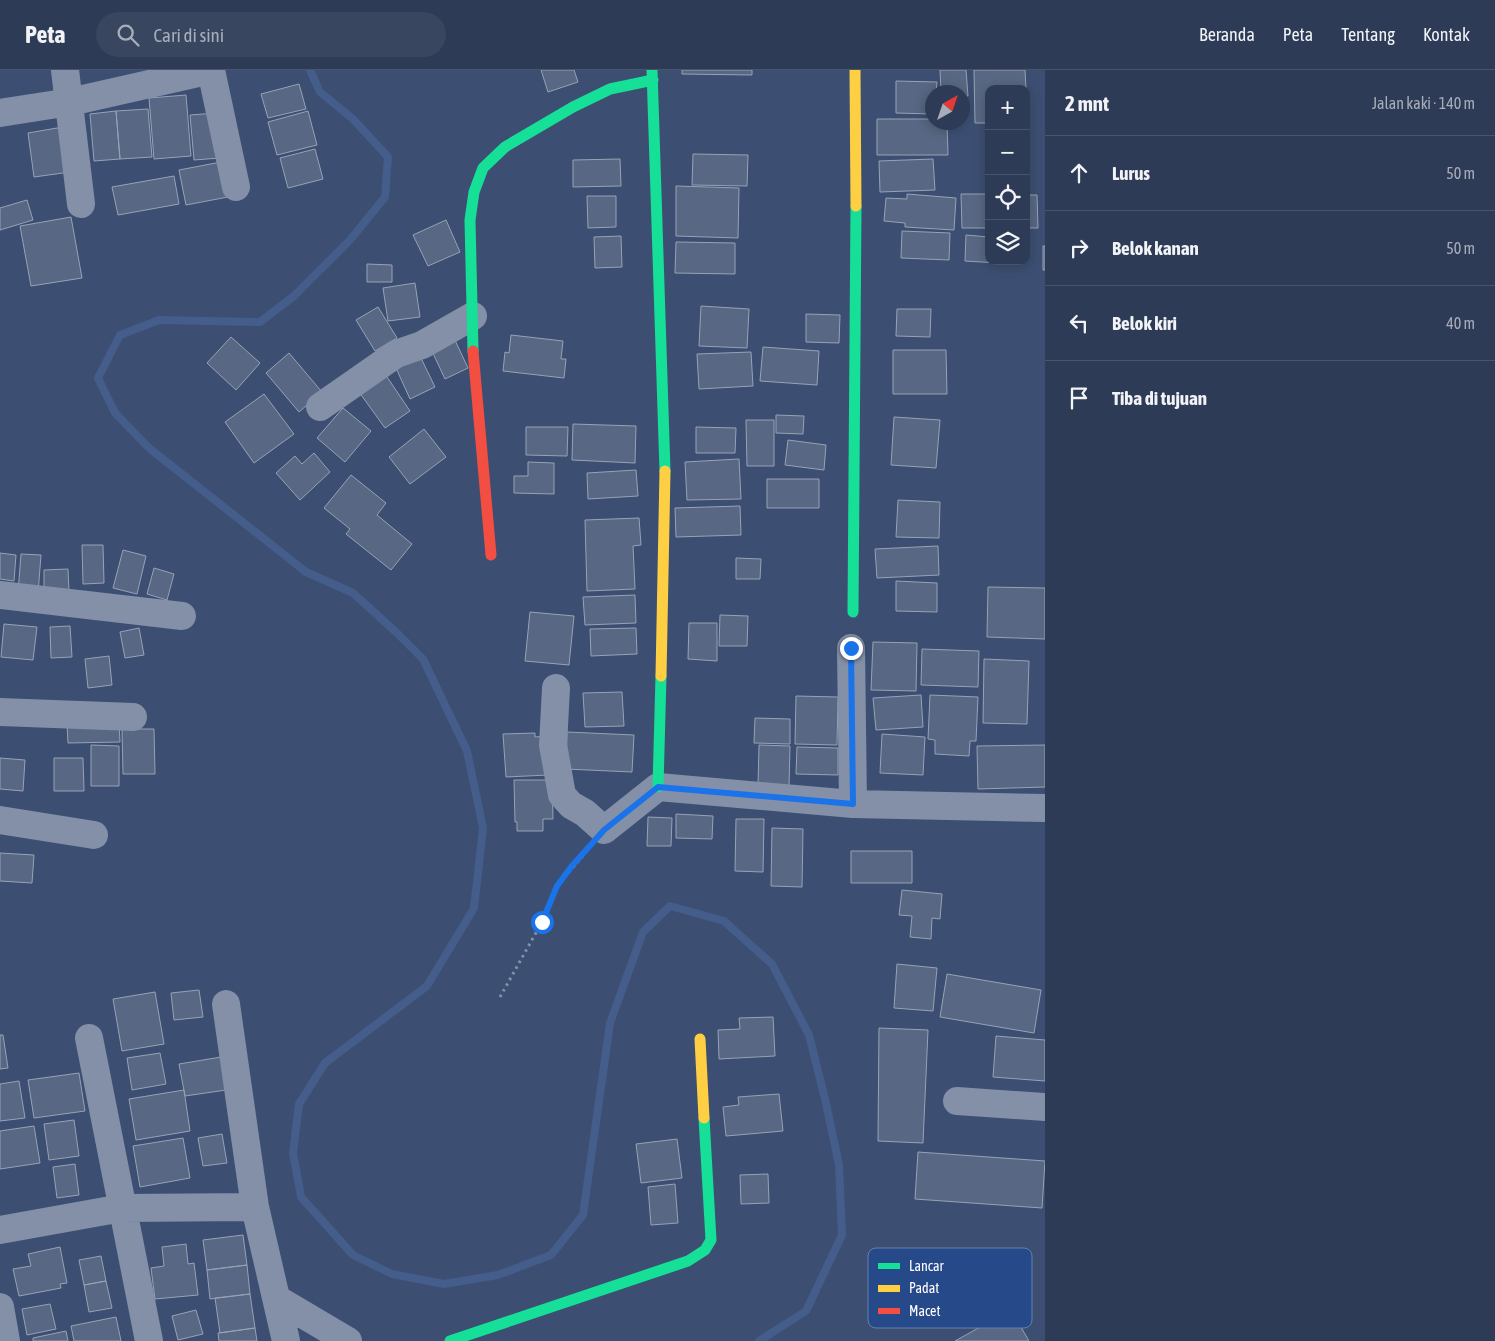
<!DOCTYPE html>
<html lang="id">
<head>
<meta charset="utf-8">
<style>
  :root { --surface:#2d3b56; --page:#394660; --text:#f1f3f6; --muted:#a7adb9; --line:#48556c }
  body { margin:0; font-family:"Asap Condensed",sans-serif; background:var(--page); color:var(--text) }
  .controls { position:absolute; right:15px; top:15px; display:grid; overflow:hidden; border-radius:10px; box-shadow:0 2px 12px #0003 }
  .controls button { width:45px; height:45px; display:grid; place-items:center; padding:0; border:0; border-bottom:1px solid var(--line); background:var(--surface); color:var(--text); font:25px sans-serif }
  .compass { position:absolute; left:925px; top:15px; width:45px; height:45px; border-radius:50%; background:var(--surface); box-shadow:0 2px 12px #0003; rotate:40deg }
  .stop { position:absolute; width:15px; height:15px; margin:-11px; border:4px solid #1a73e8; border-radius:50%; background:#fff }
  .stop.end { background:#1a73e8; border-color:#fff; box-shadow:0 1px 5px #0008 }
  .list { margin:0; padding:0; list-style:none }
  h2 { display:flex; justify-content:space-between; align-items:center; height:65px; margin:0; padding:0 20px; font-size:21px }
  h2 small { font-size:16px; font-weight:400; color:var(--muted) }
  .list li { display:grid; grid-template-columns:32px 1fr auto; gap:15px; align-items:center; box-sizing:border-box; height:75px; padding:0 20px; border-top:1px solid var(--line) }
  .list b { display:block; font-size:19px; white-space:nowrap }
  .list em { font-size:16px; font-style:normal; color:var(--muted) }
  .icon { flex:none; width:28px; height:28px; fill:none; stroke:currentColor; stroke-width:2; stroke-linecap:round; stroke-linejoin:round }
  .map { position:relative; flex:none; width:1045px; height:1271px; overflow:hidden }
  header { display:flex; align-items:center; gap:30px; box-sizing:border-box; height:70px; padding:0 25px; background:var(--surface); border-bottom:1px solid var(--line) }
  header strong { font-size:24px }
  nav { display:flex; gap:28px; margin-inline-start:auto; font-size:18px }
  .search { width:350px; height:45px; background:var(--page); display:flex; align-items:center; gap:12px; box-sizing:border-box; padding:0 18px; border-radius:28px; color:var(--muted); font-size:19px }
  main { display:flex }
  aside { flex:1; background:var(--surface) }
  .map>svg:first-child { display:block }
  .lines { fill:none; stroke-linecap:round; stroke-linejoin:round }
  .stream { stroke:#445d8a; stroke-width:8 }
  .building { fill:#586783; stroke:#97a2b5 }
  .path { stroke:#8390a7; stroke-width:3; stroke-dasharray:2.5 4; stroke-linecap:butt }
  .street { stroke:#8390a7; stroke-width:28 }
  .fast { stroke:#16e098; stroke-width:11 }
  .slow { stroke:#ffcf43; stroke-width:11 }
  .jam { stroke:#f24e42; stroke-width:11 }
  .route { stroke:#1a73e8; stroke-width:6 }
  .key { fill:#254989; stroke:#6680ac; stroke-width:1 }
  .key-label { font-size:14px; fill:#fff }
</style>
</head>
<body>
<header>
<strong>Peta</strong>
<div class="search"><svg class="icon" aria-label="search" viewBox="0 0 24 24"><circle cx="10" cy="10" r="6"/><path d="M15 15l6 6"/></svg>Cari di sini</div>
<nav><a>Beranda</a><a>Peta</a><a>Tentang</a><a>Kontak</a></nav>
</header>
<main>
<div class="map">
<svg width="1045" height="1271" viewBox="0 0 1045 1271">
  <rect width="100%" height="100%" fill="#3c4f72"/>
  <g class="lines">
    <path class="stream" d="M310,0L320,22L353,49L388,87L385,127L350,170L294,226L260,252L159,250L120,265L98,308L115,343L149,378L306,502L353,523L397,563L423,589L467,681L483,758L474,838L427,916L325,993L299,1034L293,1083L301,1127L353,1185L392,1204L444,1214L498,1205L551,1185L583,1145L610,953L643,862L670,836L724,851L772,894L809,965L826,1033L839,1095L842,1165L806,1241L759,1271"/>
  </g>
  <path class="building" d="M541,0H574L578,12L548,22Z
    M682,0H752V5L682,4Z
    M940,0H966L968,26H962V22H941Z
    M974,0H1025L1026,19H989V53H975Z
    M896,11L937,12L936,22H932V44L896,43Z
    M299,14L306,39L268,48L261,24Z
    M186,25L191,86L154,89L149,28Z
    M148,39L152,87L120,89L116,41Z
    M116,41L120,89L94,91L90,44Z
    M308,41L317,75L277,85L268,52Z
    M216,43L220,88L194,90L190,45Z
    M877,49H932V52H947L948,85H877Z
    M63,57L70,102L34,107L28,63Z
    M315,79L323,109L288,118L280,88Z
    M693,84L748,85L747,116L692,115Z
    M620,89L621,116L573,117V90Z
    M933,89L935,120L880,122L879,91Z
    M221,92L228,127L186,135L179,100Z
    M174,106L179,134L118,145L112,117Z
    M676,116L739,118L738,168L676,166Z
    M907,124L956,128L954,160L905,157V153L884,151L886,128L907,129Z
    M961,124H989V158H962Z
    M1026,125H1037L1038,158H1026Z
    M587,126H616V157L588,158Z
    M27,130L33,150L0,160V138Z
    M71,147L82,208L31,216L20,156Z
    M446,150L460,182L428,196L413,165Z
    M902,161L950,163L949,190L901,188Z
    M966,165L989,167V191H1015V194L965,191Z
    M621,166L622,197L595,198L594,167Z
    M676,172L735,173V204L675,203Z
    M1043,176H1045V200H1043Z
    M367,194L392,195V212H367Z
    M415,213L420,247L388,251L383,218Z
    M701,236L749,239L747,278L699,276Z
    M378,237L397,268L375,281L356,250Z
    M897,239H931L930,267L896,266Z
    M806,244L840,245L839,273L806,272Z
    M511,265L563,271L561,289H566L564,308L503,301L505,282L509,283Z
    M453,266L468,298L445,309L430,277Z
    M231,267L260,293L236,320L207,293Z
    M763,277L819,281L817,315L760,311Z
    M893,280H946L947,324H893Z
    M751,282L753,316L699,319L697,284Z
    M289,283L322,322L299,342L266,303Z
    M420,286L435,317L410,329L396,298Z
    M385,304L410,341L385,358L359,322Z
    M264,324L294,364L254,393L225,352Z
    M343,338L371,361L345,392L317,368Z
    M776,345L804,346L803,364L776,363Z
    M894,347L940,350L936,398L891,395Z
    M746,350H774V396H747Z
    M573,354L636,356L635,393L572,390Z
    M526,357H568L567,386L526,385Z
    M696,357L736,358L735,383H696Z
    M424,359L446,387L410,414L389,387Z
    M788,370L826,375L824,400L785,395Z
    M314,383L330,402L300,430L276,403L295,386L302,394Z
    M739,389L741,429L687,430L685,392Z
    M528,392L554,393V424L514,423V406H528Z
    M636,400L638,426L588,429L587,403Z
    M351,405L386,433L377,445L412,474L391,500L346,464L350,459L324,438Z
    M767,409H819V438H767Z
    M898,430L940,432L939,468L896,467Z
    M740,436L741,465L676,467L675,438Z
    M639,448L641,475L633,476L635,519L587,521L585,450Z
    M82,475H103L104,513L83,514Z
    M938,476L939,505L877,508L875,479Z
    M123,480L146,486L137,524L113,518Z
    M0,483L16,485L14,511L0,509Z
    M21,484L41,485L38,524L18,523Z
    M736,488L761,489L760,509H736Z
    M154,498L174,504L167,530L147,524Z
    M68,499L69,522L44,523V500Z
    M896,511L937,513V542L896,541Z
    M988,517L1045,518V569L987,567Z
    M635,525L636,553L585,555L583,527Z
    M530,542L574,546L569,595L525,591Z
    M720,545L748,546L747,576H719Z
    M689,553H717V591L688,589Z
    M4,554L37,557L33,590L1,587Z
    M70,556L72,587L51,588L50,557Z
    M139,558L144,585L125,588L120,562Z
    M636,558L637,584L591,586L590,559Z
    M873,572L917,573L916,621L871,620Z
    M922,579L979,581L978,617L921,615Z
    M109,586L112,615L88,618L85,589Z
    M984,589L1029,591L1027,654L983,653Z
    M622,622L624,656L585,657L583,623Z
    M921,625L923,657L876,660L873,628Z
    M930,625L978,627L976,671H970L969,686L935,684V670L928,669Z
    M796,626L838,627L837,675L795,674Z
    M755,648L790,649V674L754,673Z
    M119,653L120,672L68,673L67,654Z
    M122,659H154L155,704H123Z
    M567,662L634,665L632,702L566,699Z
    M535,663V667L546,666L548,705L506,707L503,664Z
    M882,664L925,667L923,705L880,703Z
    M91,675L119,676V716H91Z
    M759,675L790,676L789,718L758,717Z
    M1045,675V717L978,719L977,676Z
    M797,677L838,678V705L796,704Z
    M0,688L25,690L23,721L0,719Z
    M54,688H83L84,721H54Z
    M514,710H552L553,749H543V761H517V752H515Z
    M676,744L713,746L712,769L676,768Z
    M648,747L672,748L671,776H647Z
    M736,749H764L763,802L735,801Z
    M772,758L803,759L802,817L771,816Z
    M851,781H912V813H851Z
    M0,783L34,785L32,813L0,811Z
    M902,820L942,824L940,849L932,848L931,869L910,867L912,846L899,845Z
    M897,894L937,898L933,941L894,938Z
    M947,904L1041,920L1034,963L940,947Z
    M199,920L203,947L174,950L171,923Z
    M155,922L164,974L122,981L113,929Z
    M773,947L775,986L719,989L718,960L740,959L739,948Z
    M879,958L928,960L923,1073L878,1071Z
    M0,965H3L8,998L0,999Z
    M996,966L1045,970V1011L993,1007Z
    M160,983L166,1014L132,1020L127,988Z
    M227,986L233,1019L185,1026L179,994Z
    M79,1003L85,1041L34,1048L28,1010Z
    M19,1011L25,1048L0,1051V1014Z
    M184,1020L190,1061L136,1070L129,1029Z
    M779,1024L783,1061L726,1066L723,1037L739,1035L738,1027Z
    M74,1050L79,1086L49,1090L44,1054Z
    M34,1056L40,1093L0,1099V1061Z
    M222,1064L227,1093L203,1096L198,1068Z
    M183,1068L190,1108L140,1117L133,1076Z
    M677,1069L682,1108L641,1113L636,1074Z
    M918,1082L1045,1091L1042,1138L915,1129Z
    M75,1094L79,1125L57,1128L53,1097Z
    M768,1104L769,1133L741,1134L740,1105Z
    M675,1114L678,1153L651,1155L648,1117Z
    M243,1165L247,1195L207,1200L203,1170Z
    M186,1174L188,1194L194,1193L198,1225L155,1229L151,1198L164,1196L162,1177Z
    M60,1177L67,1213L60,1214L61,1218L19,1226L13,1199L31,1196L28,1184Z
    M101,1186L106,1211L84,1215L79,1190Z
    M247,1195L250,1224L210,1229L207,1200Z
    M106,1211L112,1238L89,1242L84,1215Z
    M250,1224L255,1258L220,1263L215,1228Z
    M50,1234L56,1259L27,1265L22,1239Z
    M196,1240L203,1264L178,1270L172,1246Z
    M1011,1240L1029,1271H955Z
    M116,1247L121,1271H74L71,1256Z
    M255,1258L257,1271H219L218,1263Z
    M66,1261L68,1271H33V1268Z"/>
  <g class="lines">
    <path class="path" d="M500,927L542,852L557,816L588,780"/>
    <path class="street" d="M65,0L81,134
      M211,0L236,117
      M0,43L70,32L211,0
      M320,337L396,284L422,275L473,246
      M0,525L182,546
      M851,578L853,734
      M556,618L553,675L562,725L571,735L585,743L604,760L658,717L853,734L1045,738
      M0,642L133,647
      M0,750L94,765
      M226,934L255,1137L286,1271
      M89,968L149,1271
      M957,1031L1045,1037
      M0,1160L122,1138L255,1137
      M277,1229L348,1271
      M0,1237L6,1271"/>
    <path class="fast" d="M652,0L665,401
      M473,281L470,150L474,122L483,98L505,77L573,37L610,19L653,10
      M853,542L856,136
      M658,717L661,606
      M450,1271L688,1191L705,1180L711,1170L704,1048"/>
    <path class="slow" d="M855,0L856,136
      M661,606L665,401
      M700,969L704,1048"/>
    <path class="jam" d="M473,281L491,485"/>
  </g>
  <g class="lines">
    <path class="route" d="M542,852L557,816L571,797L604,760L658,717L853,734L851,578"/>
  </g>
  <rect x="868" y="1178" width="164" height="80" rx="8" class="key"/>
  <rect x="878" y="1193" width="22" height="6" fill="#16e098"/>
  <rect x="878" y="1215" width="22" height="7" fill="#ffcf43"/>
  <rect x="878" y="1238" width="22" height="6" fill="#f24e42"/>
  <g class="key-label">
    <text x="909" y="1201">Lancar</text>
    <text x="909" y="1223">Padat</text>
    <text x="909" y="1246">Macet</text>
  </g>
</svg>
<div class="controls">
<button>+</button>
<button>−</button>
<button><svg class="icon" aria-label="locate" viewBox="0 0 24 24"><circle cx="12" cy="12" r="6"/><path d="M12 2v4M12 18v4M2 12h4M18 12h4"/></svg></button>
<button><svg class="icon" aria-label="layers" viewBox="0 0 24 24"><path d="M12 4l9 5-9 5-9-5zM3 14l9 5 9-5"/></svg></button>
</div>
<svg class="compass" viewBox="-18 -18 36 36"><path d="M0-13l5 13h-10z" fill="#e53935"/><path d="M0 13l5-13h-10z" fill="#a7adb9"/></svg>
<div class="stop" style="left:542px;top:852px"></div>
<div class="stop end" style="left:851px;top:578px"></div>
</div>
<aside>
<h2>2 mnt<small>Jalan kaki · 140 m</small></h2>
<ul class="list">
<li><svg class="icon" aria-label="ahead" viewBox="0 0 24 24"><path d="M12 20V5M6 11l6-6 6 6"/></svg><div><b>Lurus</b></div><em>50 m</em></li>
<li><svg class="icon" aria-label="right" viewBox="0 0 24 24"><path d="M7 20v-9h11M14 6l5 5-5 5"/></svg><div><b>Belok kanan</b></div><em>50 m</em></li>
<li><svg class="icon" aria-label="left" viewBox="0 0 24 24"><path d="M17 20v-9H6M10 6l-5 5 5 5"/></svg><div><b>Belok kiri</b></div><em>40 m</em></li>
<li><svg class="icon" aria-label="arrive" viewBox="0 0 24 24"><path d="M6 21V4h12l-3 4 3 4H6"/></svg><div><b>Tiba di tujuan</b></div></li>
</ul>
</aside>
</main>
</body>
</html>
